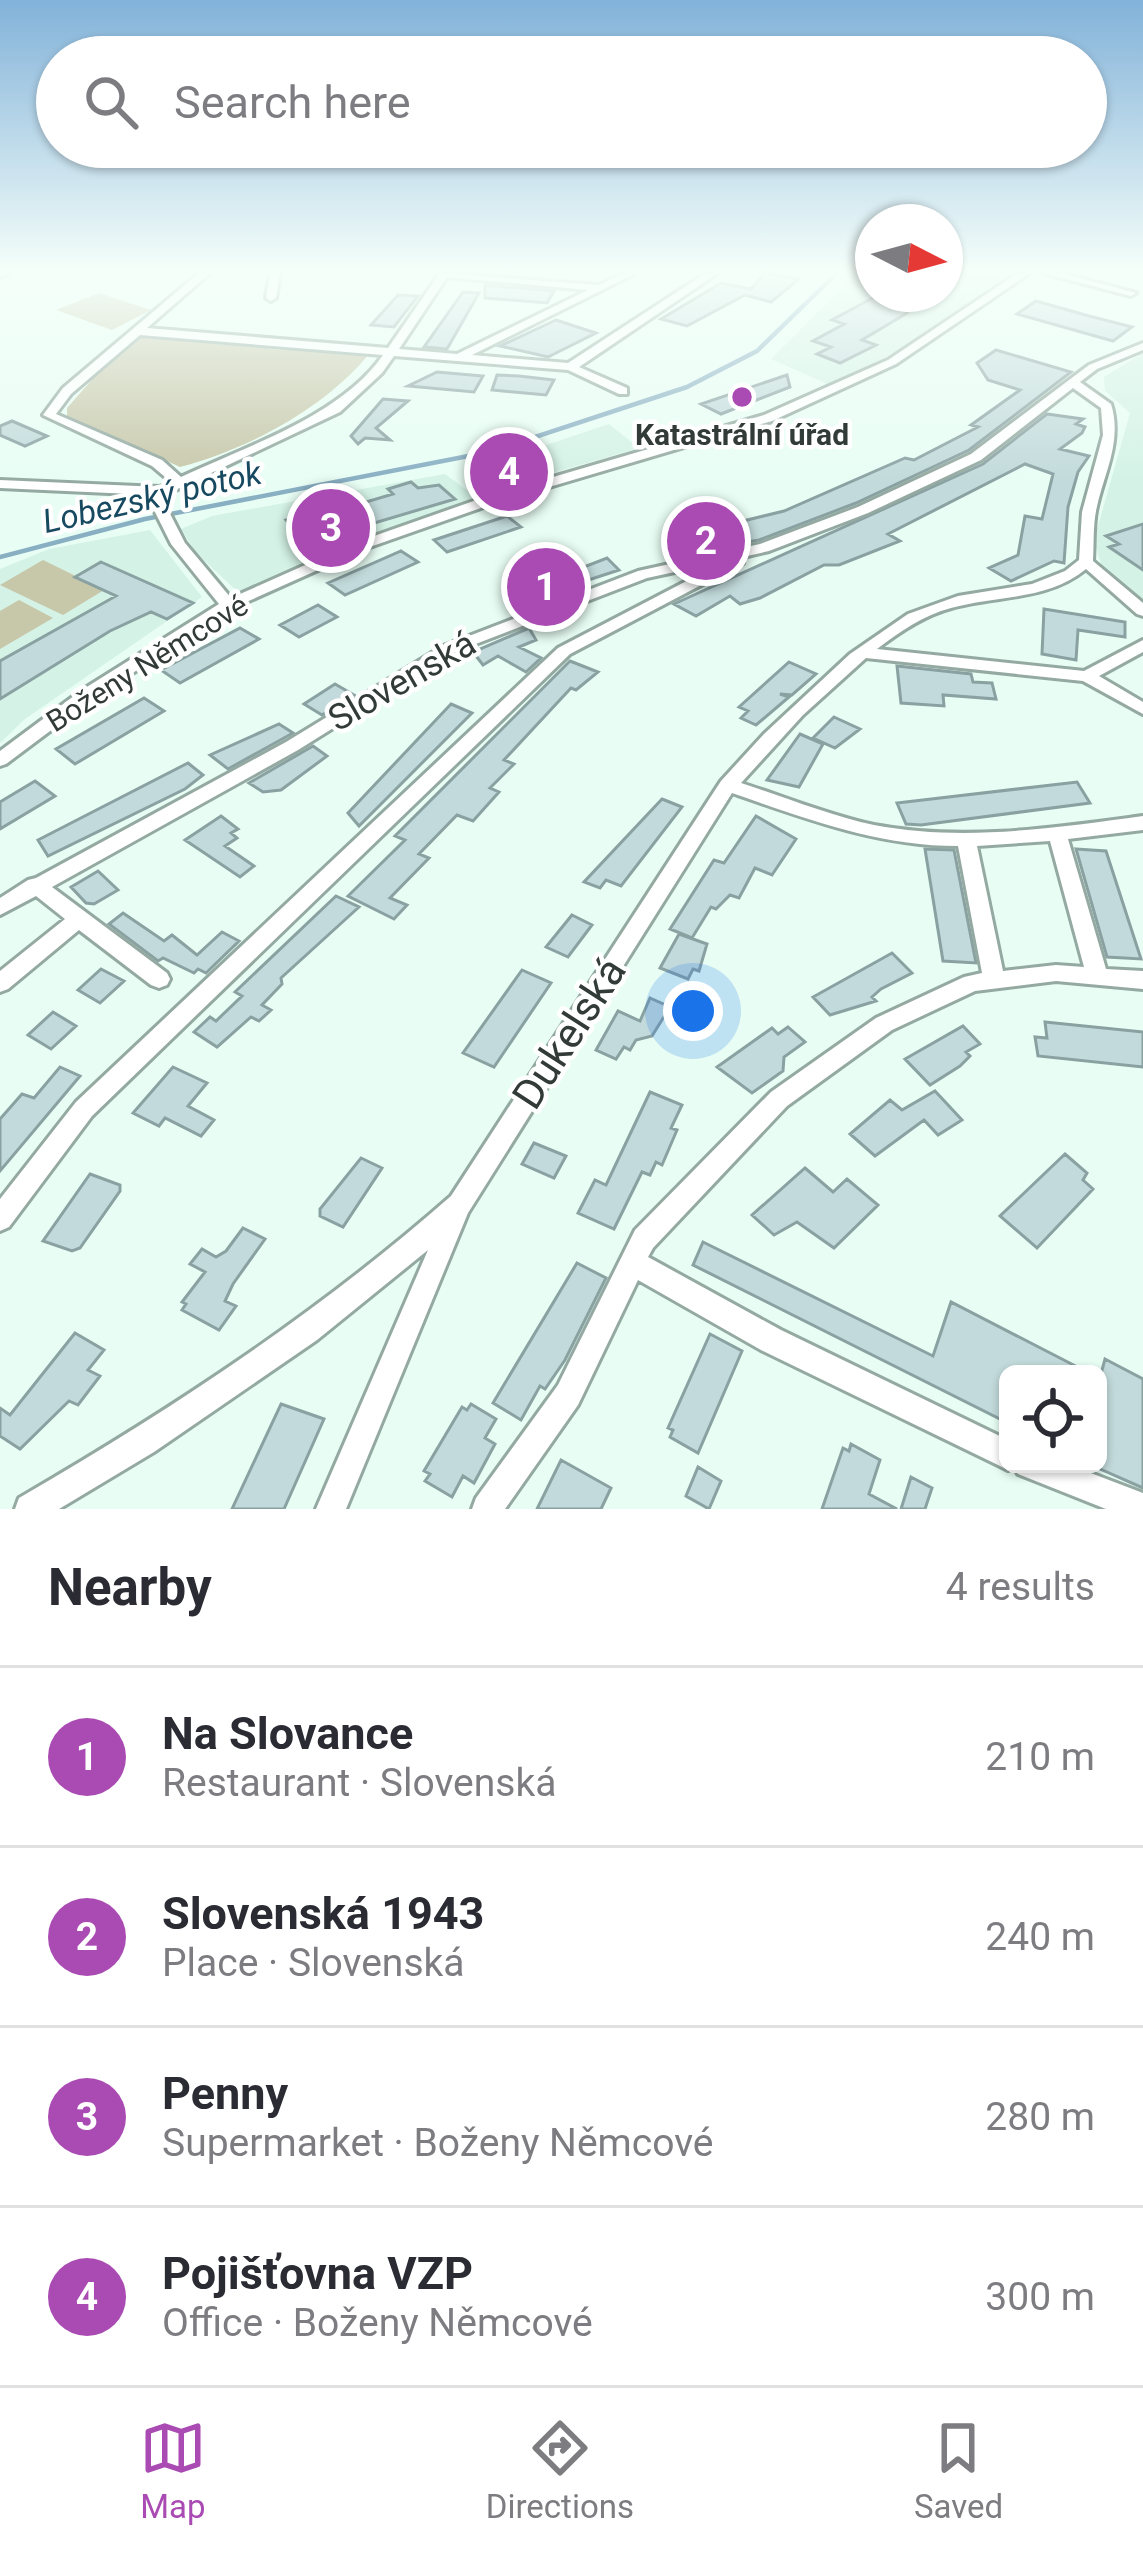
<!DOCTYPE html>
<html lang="en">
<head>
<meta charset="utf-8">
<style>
  :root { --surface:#fff; --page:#f7f7f7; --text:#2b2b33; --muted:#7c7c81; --line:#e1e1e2; --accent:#aa4bb4 }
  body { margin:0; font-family:Roboto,sans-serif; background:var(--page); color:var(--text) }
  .controls { position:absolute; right:36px; bottom:36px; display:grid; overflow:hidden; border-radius:18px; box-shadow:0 3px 9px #0004 }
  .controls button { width:108px; height:108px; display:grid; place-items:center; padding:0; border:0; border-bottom:3px solid var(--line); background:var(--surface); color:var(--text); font:60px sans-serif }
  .compass { position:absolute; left:855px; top:204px; width:108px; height:108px; border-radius:50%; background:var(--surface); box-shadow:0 3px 9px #0004; rotate:96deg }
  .you { position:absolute; left:693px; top:1011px; width:42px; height:42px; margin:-30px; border:9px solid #fff; border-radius:50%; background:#1a73e8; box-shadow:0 0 0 18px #1a73e833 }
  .badge { display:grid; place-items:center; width:78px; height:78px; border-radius:50%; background:var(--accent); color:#fff; font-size:39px; font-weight:700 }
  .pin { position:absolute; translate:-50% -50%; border:6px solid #fff; box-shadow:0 3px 12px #0006 }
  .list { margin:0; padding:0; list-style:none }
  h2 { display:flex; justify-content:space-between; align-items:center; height:156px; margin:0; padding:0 48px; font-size:51px }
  h2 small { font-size:39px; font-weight:400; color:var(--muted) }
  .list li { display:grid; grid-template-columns:78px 1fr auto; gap:36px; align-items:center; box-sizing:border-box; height:180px; padding:0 48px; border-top:3px solid var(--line) }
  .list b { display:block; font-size:45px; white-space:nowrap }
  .list p { margin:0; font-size:39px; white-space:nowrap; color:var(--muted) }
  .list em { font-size:39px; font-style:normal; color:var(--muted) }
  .icon { flex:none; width:66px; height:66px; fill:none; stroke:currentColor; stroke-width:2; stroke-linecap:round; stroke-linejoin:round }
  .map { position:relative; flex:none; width:1143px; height:1509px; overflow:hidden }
  .search { position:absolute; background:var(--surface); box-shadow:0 3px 9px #0004; left:36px; right:36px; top:36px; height:132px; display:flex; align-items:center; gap:30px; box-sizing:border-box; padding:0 42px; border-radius:66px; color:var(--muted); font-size:45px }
  .sheet { height:876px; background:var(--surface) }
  nav { display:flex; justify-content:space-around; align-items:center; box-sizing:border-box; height:168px; border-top:3px solid var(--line); background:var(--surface); font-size:33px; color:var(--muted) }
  nav a { display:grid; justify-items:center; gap:6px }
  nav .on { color:var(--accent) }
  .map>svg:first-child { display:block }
  .built { fill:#d4f2e6 }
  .green { fill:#c7c7a9 }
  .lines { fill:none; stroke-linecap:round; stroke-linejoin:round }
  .stream { stroke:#89afc3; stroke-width:4.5 }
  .building { fill:#c2dadb; stroke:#8aa1a2; stroke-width:3 }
  .minor-casing { stroke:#94a9a1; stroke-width:6 }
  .minor { fill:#fff; fill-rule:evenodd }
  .poi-dot { fill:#aa4bb4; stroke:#fff; stroke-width:4.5 }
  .labels { text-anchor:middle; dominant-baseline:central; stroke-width:9; stroke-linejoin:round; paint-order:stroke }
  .far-poi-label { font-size:30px; font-weight:bold; fill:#323b37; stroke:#fff }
  .far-street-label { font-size:30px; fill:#323b37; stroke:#fff }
  .far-water-label { font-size:33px; font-style:italic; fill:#174960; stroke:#fff }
  .street-label { font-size:36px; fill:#323b37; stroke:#fff }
  .near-street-label { font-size:42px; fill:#323b37; stroke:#fff }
</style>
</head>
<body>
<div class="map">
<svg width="1143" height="1509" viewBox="0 0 1143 1509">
  <rect width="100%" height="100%" fill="#e8fef5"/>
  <path class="built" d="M850,273H873V294H945V273H1014L910,344L832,386L771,359L852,278Z
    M1143,353V601L1104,574L1094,540L1130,413L1105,391L1104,377Z
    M609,424L639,448L493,490L468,471Z
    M445,474L479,499L391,528L238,592L196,553L181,529L212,516Z
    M150,530L202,597L25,719L0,743V569L49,549Z"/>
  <path class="green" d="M99,293L151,310L112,330L56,310Z
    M144,334L224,345L229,341L270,345L268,349L370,353C325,408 249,449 180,467L67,416V408L104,366Z
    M43,560L104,590L63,615L0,585Z
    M19,600L53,618L0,649V611Z"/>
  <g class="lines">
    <path class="stream" d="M0,557L145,519L489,452L687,387L757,351L837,273"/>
  </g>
  <path class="building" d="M765,273L799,279L771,302L745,295L687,326L661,319L721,283L751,289Z
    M485,285L554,291L547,303L485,298Z
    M463,292L479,293L447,349L424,347Z
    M880,294L896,299L907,313L862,340L876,345L840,363L817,354L831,347L813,341L844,324L832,320Z
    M398,295L418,296L394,327L371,325Z
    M1036,301L1089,316L1132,327L1113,341L1017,314Z
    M556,320L596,333L548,357L500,346Z
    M996,350L1071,372L969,450L856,503L759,540L678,554L676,545L686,542L682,536L784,511L905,458L914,460L978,427L971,425L1020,390L988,380L977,363Z
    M437,372L483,376L474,392L408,386Z
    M497,375L519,376L554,380L546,395L492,390Z
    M787,375L790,387L721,414L701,404Z
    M383,399L408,401L376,428L390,440L365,438L358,444L351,436Z
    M1047,414L1083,419L1076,424L1085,427L1082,433L1060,449L1089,456L1078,472L1068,507L1064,563L1054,561L1011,581L989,568L1018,555L1025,516L1042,519L1053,474L1025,464L888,534L900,541L839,565H824L760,598L740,604L730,596L696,616L674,604L983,464Z
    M12,421L47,436L25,446L0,435V426Z
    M411,482L418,488L439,485L455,499L307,543L286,520L312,512L316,517L393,494L388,489Z
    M507,516L521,527L447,552L434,540Z
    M1143,524V570L1109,547L1119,544L1106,536Z
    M401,551L418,562L345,595L328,583Z
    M607,558L619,570L573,585L577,588L549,598L535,586Z
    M101,562L193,603L167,619L151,612L110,631L0,699V661L116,596L75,577Z
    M318,605L337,617L299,637L280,625Z
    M1044,609L1125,622V637L1078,630L1076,660L1042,654Z
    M240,628L259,639L180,683L161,670Z
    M529,628L536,640L519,647L541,658L526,672L498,656L483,665L473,652Z
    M570,661L598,672L576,690L571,688L504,760L514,764L490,788L499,792L473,821L457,815L419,854L429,858L390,898L407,905L394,919L348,896L405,840L395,836Z
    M789,662L816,674L792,695L780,694L789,697L756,725L741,718L748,711L739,707Z
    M897,666L971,674L973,682L992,683L996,699L943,695L944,706L901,703Z
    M335,684L354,695L322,715L304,704Z
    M144,698L164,711L75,764L56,749Z
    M451,704L472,713L359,826L348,813Z
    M834,717L860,729L835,748L813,738Z
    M279,724L293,733L228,769L210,755Z
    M800,734L823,744L799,787L767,780Z
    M313,746L327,756L281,790L263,792L249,783Z
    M188,763L203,775L185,789L48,856L38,840Z
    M35,781L55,796L0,829V802Z
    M1077,782L1090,803L921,825L906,824L897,803Z
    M662,799L682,807L621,886L606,880L600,888L584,882Z
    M221,816L238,829L231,833L237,838L225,846L254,866L240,877L185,840Z
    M756,816L796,839L772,875L755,868L739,898L730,895L716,909L711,907L692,938L670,929L714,860L724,863Z
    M925,849L954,850L976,963L943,961Z
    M1076,849L1106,851L1141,959L1107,957Z
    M98,871L118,890L94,904L86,903L71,887Z
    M336,896L359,907L281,978L282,984L262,1005L271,1010L259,1021L251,1017L217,1047L194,1032L210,1017L216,1021L242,996L235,992Z
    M123,913L164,941L172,935L197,955L222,932L239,941L206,973L198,969L194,973L163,958L158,961L109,924Z
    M572,915L592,925L568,957L546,947Z
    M679,934L707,944L699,971L693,969L688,979L660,968Z
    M892,953L912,973L881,989L872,997L876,1001L830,1015L813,997Z
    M101,969L124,981L100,1003L78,990Z
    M522,970L551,983L494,1067L463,1053Z
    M650,998L670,1007L652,1036L636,1040L630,1050L624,1047L616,1059L596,1050L618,1011L640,1021Z
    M53,1012L76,1026L51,1049L28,1035Z
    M1045,1022L1143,1032V1067L1038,1056L1035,1037L1047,1038Z
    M963,1026L980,1044L966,1052L970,1056L960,1066L930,1085L905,1059Z
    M788,1027L805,1042L784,1057L783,1071L752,1093L717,1067L772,1028L778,1034Z
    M60,1067L80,1076L0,1171V1119L22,1094L34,1098Z
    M173,1067L207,1083L188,1106L214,1120L201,1136L165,1118L159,1126L133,1113Z
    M935,1091L962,1120L938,1135L924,1120L875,1156L850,1134L890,1100L902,1110Z
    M650,1092L682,1105L671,1128L677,1130L662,1165L656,1162L650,1175L642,1172L614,1229L578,1213L595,1180L606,1185Z
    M534,1143L566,1156L554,1178L522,1164Z
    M1065,1154L1087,1173L1083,1180L1093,1189L1037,1248L1000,1216Z
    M361,1158L382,1168L343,1227L320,1216V1209Z
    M805,1168L833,1192L847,1179L878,1205L834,1248L797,1222L774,1235L752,1215Z
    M90,1174L120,1185V1191L80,1248L72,1251L43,1241Z
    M243,1228L265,1239L233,1284L225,1301L236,1306L219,1330L182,1310L186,1304L182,1302L205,1272L190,1264L202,1249L216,1257L226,1251Z
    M703,1242L933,1356L951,1302L1091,1374H1008V1423L693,1265Z
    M577,1263L606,1278L565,1360L545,1389L540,1386L521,1420L493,1403Z
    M75,1333L104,1350L88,1370L100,1376L78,1405L69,1401L20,1449L0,1436V1408L10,1415Z
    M710,1334L742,1351L698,1453L670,1437L673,1430L668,1428Z
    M1105,1359L1143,1379V1488L1098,1468V1385Z
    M281,1404L324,1419L284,1509H232Z
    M471,1404L496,1419L485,1438L495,1444L474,1483L463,1476L452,1497L425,1481L430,1474L424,1471L462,1407L467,1410Z
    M851,1444L880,1460L869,1494L897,1509H822L843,1448L849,1451Z
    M561,1460L611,1488L601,1509H537Z
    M698,1467L721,1481L709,1509L686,1496Z
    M911,1477L932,1488L925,1509H901Z"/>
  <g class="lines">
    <defs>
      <path id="minor" d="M0,273H8L0,277Z
        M199,273H210L147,328L388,348L440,273L599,285L623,273H636L472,355L568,363L706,273H718L579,367L627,388V394H619L568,370L394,356L382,373L340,412L167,494L163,500L185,543L231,598L357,542L485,497L764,415L888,360L1018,273H1030L896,364L772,421L495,503L367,548L233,608L94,698L6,764L0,766V751L82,690L219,604L171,544L149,500L153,495L0,488V480L160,487L171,482L152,466L43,415L63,388ZM447,277L588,290L457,354L399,349ZM140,335L383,355C341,416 247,446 181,477L162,460L56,414L71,394Z
        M270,273H280L276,298L271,301L266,298Z
        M1043,273H1061L1136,293L1131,296Z
        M1143,343V350L1097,369L1080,382L1111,404C1123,442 1103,475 1096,511C1093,527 1094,544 1093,561L1143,603V616L1137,614L1086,569C1047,601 997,595 951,608C924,615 899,632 877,649L1084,671L1143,640V652L1099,676L1143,702V714L1083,681L866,658L803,715L741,783C785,797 828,815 874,825C963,842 1054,828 1143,816V830L1068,839L1106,969L1143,971V989L1056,981L975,991L892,1030L787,1106L653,1248L648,1257L781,1330L1008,1440V1464H1067L1143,1493V1509H1106L1018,1474L1014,1467L1008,1470L998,1465L761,1350L638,1280L578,1405L505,1509H472L476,1498L558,1385L635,1230L771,1092L876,1018L964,977L982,973L958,846C878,846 807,819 732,793L468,1213L346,1509H316L428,1250L317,1340L154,1452L59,1509H15L19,1498C172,1409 318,1313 451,1196L721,781L764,734L850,654L908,614L958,596L1032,584L1065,571L1079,560L1082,512L1103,435L1101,408L1073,388L981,460L868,513L769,551L743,557V563L570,654L92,1116L9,1227L0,1231V1199L76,1102L558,648L725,561L647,578L455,652L298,750L52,887L167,973L170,979L167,985L159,988L151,985L79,930L8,989L0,992V971L65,919L36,896L0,915V898L28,880L36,878L286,742L443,646L638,571L760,544L858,507L971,454L1089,365ZM1050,841L1084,967L1056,965L1003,971L977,846Z"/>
    </defs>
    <use href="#minor" class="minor-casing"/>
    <use href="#minor" class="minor"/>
  </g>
  <linearGradient id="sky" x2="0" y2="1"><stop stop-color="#82b2d9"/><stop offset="0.56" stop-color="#f5fffa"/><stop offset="1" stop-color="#f5fffa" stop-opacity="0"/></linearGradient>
  <rect width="1143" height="484" fill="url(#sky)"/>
  <circle class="poi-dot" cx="742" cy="397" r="12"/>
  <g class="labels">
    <g class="far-poi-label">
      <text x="742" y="434">Katastrální úřad</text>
    </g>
    <g class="far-street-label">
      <text transform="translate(147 663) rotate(-32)">Boženy Němcové</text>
    </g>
    <g class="far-water-label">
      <text transform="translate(152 497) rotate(-13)">Lobezský potok</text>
    </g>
    <g class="street-label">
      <text transform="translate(402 681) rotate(-30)">Slovenská</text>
    </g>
    <g class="near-street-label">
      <text transform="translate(569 1033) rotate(-57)">Dukelská</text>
    </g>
  </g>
</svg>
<div class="controls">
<button><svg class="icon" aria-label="locate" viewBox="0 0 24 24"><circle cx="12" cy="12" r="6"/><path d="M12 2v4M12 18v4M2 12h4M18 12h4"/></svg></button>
</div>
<svg class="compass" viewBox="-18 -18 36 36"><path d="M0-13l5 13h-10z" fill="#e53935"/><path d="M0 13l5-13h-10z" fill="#7c7c81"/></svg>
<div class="you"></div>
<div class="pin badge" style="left:546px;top:587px">1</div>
<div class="pin badge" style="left:706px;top:541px">2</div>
<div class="pin badge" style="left:331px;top:528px">3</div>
<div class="pin badge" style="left:509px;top:472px">4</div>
<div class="search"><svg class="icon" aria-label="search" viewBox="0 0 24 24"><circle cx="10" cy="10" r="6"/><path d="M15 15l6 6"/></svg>Search here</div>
</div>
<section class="sheet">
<h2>Nearby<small>4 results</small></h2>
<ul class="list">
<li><span class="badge">1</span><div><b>Na Slovance</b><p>Restaurant · Slovenská</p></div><em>210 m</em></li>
<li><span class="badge">2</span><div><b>Slovenská 1943</b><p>Place · Slovenská</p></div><em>240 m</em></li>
<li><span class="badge">3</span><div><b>Penny</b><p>Supermarket · Boženy Němcové</p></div><em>280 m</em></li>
<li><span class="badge">4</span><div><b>Pojišťovna VZP</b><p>Office · Boženy Němcové</p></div><em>300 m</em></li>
</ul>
</section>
<nav>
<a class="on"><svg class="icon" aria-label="map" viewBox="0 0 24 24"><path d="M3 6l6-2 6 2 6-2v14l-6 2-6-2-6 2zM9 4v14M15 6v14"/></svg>Map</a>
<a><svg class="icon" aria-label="directions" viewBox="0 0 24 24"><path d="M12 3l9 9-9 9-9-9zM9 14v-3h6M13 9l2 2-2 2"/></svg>Directions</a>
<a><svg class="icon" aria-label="saved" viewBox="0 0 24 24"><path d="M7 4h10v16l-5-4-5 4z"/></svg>Saved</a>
</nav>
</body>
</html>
